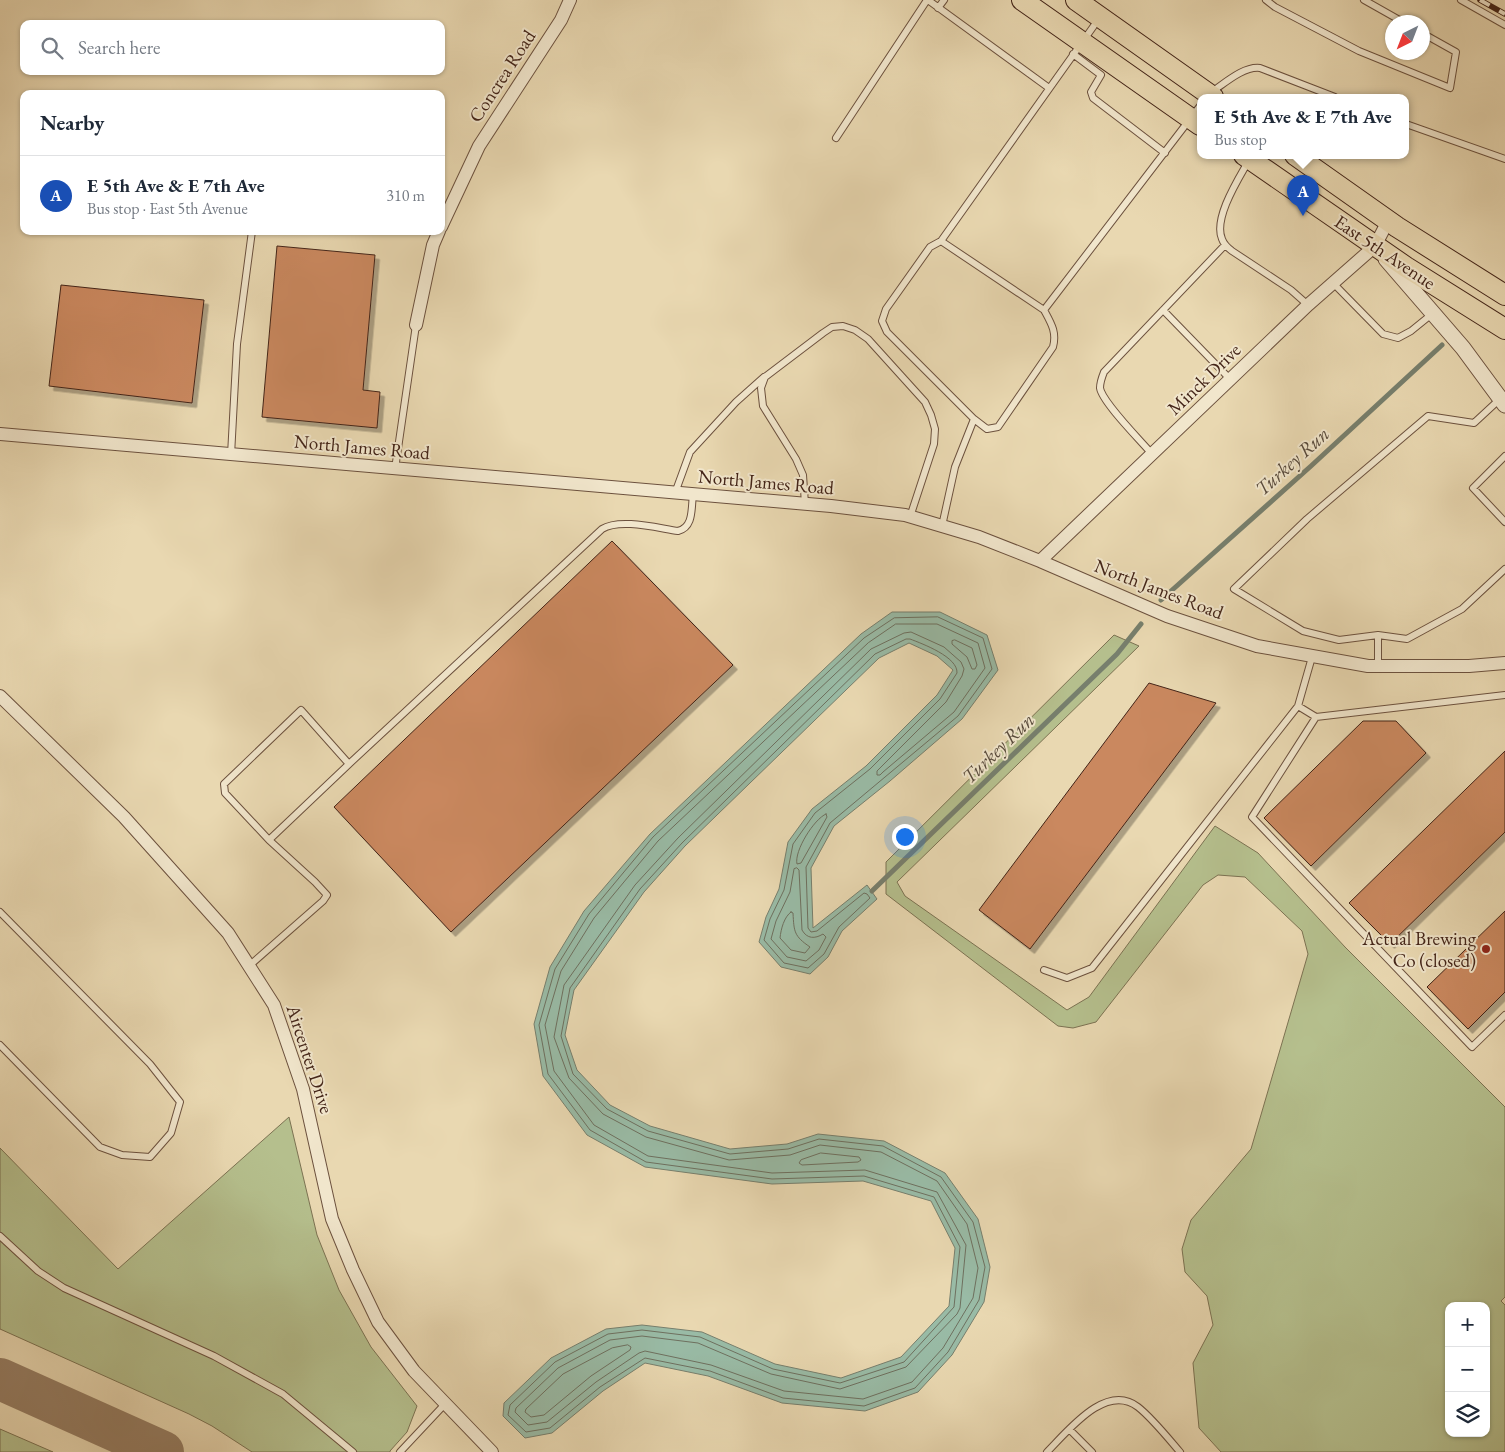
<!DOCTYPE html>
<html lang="en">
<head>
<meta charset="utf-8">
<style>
  :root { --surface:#fff; --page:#f2f2f3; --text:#1f2937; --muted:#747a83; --line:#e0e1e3; --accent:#8f2418 }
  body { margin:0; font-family:"EB Garamond",serif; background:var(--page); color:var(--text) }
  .controls { position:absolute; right:15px; bottom:15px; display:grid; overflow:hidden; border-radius:10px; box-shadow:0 1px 4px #0004 }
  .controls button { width:45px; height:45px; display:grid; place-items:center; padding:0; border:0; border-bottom:1px solid var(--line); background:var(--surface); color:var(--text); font:25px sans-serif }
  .compass { position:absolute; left:1385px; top:15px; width:45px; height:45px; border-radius:50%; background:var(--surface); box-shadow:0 1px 4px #0004; rotate:222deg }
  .you { position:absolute; left:904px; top:836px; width:18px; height:18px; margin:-12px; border:4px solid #fff; border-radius:50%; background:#1a73e8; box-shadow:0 0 0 8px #1a73e833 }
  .badge { display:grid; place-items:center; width:32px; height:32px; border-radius:50%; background:var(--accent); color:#fff; font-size:16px; font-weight:700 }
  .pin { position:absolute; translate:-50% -41px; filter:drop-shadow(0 1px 2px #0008) }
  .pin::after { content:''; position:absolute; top:26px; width:18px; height:15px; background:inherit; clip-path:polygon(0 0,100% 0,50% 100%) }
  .popup { position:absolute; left:1197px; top:94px; width:212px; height:65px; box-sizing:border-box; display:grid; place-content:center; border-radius:10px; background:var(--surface); filter:drop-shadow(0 1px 4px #0005); font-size:16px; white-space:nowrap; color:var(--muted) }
  .popup b { font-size:19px; color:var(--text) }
  .popup::after { content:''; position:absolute; left:50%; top:100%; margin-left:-10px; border:10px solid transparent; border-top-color:var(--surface) }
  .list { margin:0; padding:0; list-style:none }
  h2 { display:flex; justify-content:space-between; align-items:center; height:65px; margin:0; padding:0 20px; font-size:21px }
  h2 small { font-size:16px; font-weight:400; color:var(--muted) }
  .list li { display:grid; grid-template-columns:32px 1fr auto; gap:15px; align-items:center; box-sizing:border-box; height:80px; padding:0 20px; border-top:1px solid var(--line) }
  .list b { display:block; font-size:19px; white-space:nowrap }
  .list p { margin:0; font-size:16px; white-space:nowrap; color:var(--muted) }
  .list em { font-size:16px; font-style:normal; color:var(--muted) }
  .icon { flex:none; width:28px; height:28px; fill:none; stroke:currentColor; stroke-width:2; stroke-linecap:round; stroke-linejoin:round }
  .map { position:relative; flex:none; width:1505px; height:1452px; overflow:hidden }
  .search { position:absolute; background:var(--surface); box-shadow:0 1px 4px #0004; left:20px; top:20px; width:425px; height:55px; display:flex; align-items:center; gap:12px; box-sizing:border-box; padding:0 18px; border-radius:10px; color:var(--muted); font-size:19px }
  .panel { position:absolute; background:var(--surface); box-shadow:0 1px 4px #0004; left:20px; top:90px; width:425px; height:145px; border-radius:10px }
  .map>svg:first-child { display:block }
  .green { fill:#b5bf8d; stroke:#7c7252; fill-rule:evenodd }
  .water { fill:#99bba6; stroke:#777f6d }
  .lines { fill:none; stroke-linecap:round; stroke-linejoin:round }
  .shore { stroke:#6e705f; stroke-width:1 }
  .stream { stroke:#777f6d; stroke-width:5 }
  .taxiway { stroke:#967e64; stroke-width:42 }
  .building { fill:#ca885f; stroke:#432418; filter:url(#shadow) }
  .service-casing { stroke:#6c513e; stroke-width:8 }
  .minor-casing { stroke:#6c513e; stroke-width:14 }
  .tertiary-casing { stroke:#6c513e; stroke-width:17 }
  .primary-casing { stroke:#432418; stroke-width:22 }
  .service { stroke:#f1e6cc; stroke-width:6 }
  .minor { stroke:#f1e6cc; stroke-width:12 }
  .tertiary { stroke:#f1e6cc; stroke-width:15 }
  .primary { stroke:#e9d8b1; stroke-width:20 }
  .rail-casing { stroke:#432418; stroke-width:5.5 }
  .rail { stroke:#f1e6cc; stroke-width:4; stroke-dasharray:11; stroke-linecap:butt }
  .poi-dot { fill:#8f2418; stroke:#f1e6cc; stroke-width:2 }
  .labels { text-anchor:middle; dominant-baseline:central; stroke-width:4; stroke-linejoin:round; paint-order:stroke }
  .street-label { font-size:19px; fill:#432418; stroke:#f1e6cc }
  .poi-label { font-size:19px; fill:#432418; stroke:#f1e6cc; text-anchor:end }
  .water-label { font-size:20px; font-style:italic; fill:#584a3c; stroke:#f1e6cc }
</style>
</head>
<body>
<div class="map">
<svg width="1505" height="1452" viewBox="0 0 1505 1452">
  <defs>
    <filter id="shadow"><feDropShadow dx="4.5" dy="4.5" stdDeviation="0" flood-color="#0004"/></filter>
  </defs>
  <rect width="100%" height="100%" fill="#e9d8b1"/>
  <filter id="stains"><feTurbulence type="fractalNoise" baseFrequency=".004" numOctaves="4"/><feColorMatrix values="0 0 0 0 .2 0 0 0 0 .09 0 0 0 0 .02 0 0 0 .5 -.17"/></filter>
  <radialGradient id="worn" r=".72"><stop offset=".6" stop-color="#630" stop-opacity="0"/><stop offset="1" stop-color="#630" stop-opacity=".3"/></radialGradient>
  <path class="green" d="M1114,635L1139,646L897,882L905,896L1067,1010L1089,997L1215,826L1258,853L1345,947L1505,1107V1297L1501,1301L1505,1305V1452H1221L1199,1428L1193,1363L1213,1325L1207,1296L1185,1272L1182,1249L1191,1220L1251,1149L1308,954L1302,931L1245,877L1218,875L1203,885L1096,1022L1073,1028L1058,1026L886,894V862ZM1449,1306H1486V1433H1449Z
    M289,1117L317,1235L339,1290L371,1347L417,1406L407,1432L390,1451V1452H252L212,1426L189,1414L0,1329V1148L118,1269Z
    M0,1429L53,1452H0Z"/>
  <path class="water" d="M892,612H940L987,635L998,670L962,719L890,781L834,826L811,868L813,928L867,885L877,899L842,931L828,957L810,974L781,967L759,942L766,917L779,889L788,842L812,809L866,766L937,695L953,670L937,656L909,643L879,658L685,846L644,892L574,990L565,1035L577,1070L610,1105L650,1126L730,1149L787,1144L818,1134L884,1141L945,1173L978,1219L990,1267L984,1302L952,1355L918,1392L865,1411L782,1403L708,1376L645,1363L603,1391L552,1433L525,1438L503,1416L504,1403L551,1358L606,1329L642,1325L702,1332L775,1364L841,1378L901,1357L949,1306L955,1248L931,1201L863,1181L772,1184L645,1167L587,1135L543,1076L534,1024L550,967L584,911L650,834L861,634Z"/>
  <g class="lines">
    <path class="shore" d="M938,617L983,638L992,669L958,716L830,823L806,867L808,928L811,932L817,931L864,893L867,894L870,898L839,927L824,954L808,968L784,963L764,940L770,919L784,890L793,844L815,813L870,769L940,699L957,673C958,657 923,644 910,639H906L875,654L682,843L640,889L570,988L561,1036L573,1074L607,1109L648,1131L730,1154L788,1149L819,1139L883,1146L941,1177L973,1222L985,1267L979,1300L948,1352L915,1388L864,1406L783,1398L710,1371L645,1358L600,1387L550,1428L526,1432L508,1415L510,1405L555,1362L608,1334L642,1330L700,1337L773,1369L840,1383L904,1362L954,1307L960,1247L934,1197L864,1176L772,1179L646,1162L590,1130L548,1074L539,1025L555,969L589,914L653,837L864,638L894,618Z
      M896,624H937L978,643L985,668L954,712L883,772L880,775H877V771L946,702L962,676L964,669L961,662L944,647L911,632L904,633L871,649L678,838L635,885L564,985L554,1037L569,1078L603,1114L646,1137L729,1160L790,1155L820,1145L881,1152L937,1181L967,1224L978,1268L973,1298L943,1348L912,1382L863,1399L784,1391L711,1365L645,1351L639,1353L596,1382L547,1422L528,1425L515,1412L516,1408L558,1368L610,1340L642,1336L698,1343L771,1374L840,1389L906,1367L957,1314L960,1308L966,1245L937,1192L865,1170L772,1173L648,1156L594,1125L554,1071L545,1025L561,971L594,918L658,841L868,643Z
      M955,640L972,648L977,665L975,669H972L967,657L952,644V641Z
      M826,814L827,817L801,863L797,864C794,851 814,819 826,814Z
      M797,868L799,870L802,930C807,939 815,939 823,934L826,937L819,950L806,961L787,957L771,939L776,921L790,892L794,869Z
      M791,912L793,913C794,932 794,936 810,947L805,953L791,950L780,938C781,929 784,917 791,912Z
      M821,1153L859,1157L861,1160L858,1162L802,1165L799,1163L801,1160Z
      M628,1345L631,1347L630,1350L591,1376L544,1415L531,1417L525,1412L526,1409L563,1374L612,1348Z"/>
    <path class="stream" d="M1161,600L1311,466L1442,345
      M872,891L1117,654L1141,624"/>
    <path class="taxiway" d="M0,1379L163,1452"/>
  </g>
  <path class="building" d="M277,246L375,255L363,390L380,392L377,428L262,417Z
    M61,285L204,300L192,403L49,386Z
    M612,541L733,665L451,932L334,807Z
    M1149,683L1216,703L1030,949L979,910Z
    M1363,721H1396L1426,753L1311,866L1264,818Z
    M1505,751V832L1390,944L1349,903Z
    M1505,911V992L1468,1029L1427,987Z"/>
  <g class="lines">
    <defs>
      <path id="service" d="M928,0L1049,88
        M1266,0L1275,7L1359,51L1450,88L1456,52L1422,33
        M1364,0L1403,22
        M1461,0L1505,25
        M938,8L944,0
        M1073,54L1101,75L1091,92L1093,98L1165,153
        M1210,93C1224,84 1243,66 1260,68L1335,97
        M1406,124L1505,159
        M836,138L927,0
        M1249,160C1239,178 1213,218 1222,239C1224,245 1228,248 1232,251L1291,290L1308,305
        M941,241L1098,20
        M1333,283L1383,334L1398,338L1411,331L1432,314
        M1163,310L1230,379
        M1501,398L1474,423L1428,416L1307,519L1234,589L1303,631L1339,640L1378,635L1407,639L1462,609L1505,569
        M974,419L887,332L882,321L886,309L930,247L941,241L1044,310
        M1152,454C1141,441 1102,402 1100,388C1100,382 1102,377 1104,372L1225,245
        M231,455L237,344L252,231
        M1505,456L1473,488L1505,522
        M395,469L416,325
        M675,493L690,452L736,402L764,377
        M805,504L803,475L796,459L763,406L761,388L765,377L823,333L832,327L843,326L855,330L868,339L925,402L931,415L935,429L934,444L910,517
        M942,526L955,467L974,419L987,429L998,427L1053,347C1057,332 1051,323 1044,310L1200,106
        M1378,666V635
        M1505,695L1316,717L1252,817L1472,1047L1505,1015
        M1298,706L1316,717
        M349,764L602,529C620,518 657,528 678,531C694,527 691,508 693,495
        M0,912L150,1064L180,1102L171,1133L150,1157L122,1155L100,1147L0,1045
        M249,966L323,901L327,895L315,882L269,840L349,764L301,710L224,784L225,793L269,840
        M1044,970L1067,978L1092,968L1298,706L1312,657
        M0,1236L38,1271L64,1288L214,1356L283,1394L353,1452
        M1070,1430L1092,1452
        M400,1452L445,1404
        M1047,1452C1068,1431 1106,1382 1138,1407C1152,1418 1168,1438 1180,1452"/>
      <path id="minor" d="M441,227L479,146L561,20L570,0
        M416,325L433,245L439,231
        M0,434L831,506L905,515L979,537L1040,561L1167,616L1257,646L1368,666H1469L1505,663
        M1040,561L1308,305L1375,246L1388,221
        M0,696L124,817L228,933L274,1005L303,1089L332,1219L353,1270L378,1322L414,1371L492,1452"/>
      <path id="tertiary" d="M1386,259L1463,348L1505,405"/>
      <path id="primary" d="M1022,0L1200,125
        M1076,0L1213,97
        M1244,155L1406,267L1505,329
        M1295,155L1397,227L1505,295"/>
    </defs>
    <use href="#service" class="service-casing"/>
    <use href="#minor" class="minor-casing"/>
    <use href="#tertiary" class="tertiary-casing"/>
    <use href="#primary" class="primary-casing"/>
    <use href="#service" class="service"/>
    <use href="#minor" class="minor"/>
    <use href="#tertiary" class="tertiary"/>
    <use href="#primary" class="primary"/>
    <defs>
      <path id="rail" d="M1480,0L1505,14"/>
    </defs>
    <use href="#rail" class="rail-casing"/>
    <use href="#rail" class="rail"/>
  </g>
  <circle class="poi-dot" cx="1486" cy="949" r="5"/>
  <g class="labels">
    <g class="street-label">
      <text transform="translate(502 76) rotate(-57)">Concrea Road</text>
      <text transform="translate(1385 252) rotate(34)">East 5th Avenue</text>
      <text transform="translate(1204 379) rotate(-44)">Minck Drive</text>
      <text transform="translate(362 447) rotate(5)">North James Road</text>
      <text transform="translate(766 482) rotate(5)">North James Road</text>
      <text transform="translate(1159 589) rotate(21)">North James Road</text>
      <text transform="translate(310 1059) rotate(72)">Aircenter Drive</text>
    </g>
    <g class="poi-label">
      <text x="1476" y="938">Actual Brewing<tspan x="1476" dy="22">Co (closed)</tspan></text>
    </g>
    <g class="water-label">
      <text transform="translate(1292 461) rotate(-42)">Turkey Run</text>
      <text transform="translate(998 748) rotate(-44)">Turkey Run</text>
    </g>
  </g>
  <rect width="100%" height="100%" filter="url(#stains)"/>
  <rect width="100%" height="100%" fill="url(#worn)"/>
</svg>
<div class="controls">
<button>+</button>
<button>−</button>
<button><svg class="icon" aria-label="layers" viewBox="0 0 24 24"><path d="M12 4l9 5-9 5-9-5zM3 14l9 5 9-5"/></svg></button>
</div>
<svg class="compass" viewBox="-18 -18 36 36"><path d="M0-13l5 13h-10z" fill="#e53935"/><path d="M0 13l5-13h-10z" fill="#747a83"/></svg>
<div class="you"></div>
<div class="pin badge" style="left:1303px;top:216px;background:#1a4fb4">A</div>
<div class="popup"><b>E 5th Ave &amp; E 7th Ave</b>Bus stop</div>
<div class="search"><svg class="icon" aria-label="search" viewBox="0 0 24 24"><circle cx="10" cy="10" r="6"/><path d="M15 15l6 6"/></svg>Search here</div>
<section class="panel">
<h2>Nearby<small></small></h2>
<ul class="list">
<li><span class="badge" style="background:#1a4fb4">A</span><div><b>E 5th Ave &amp; E 7th Ave</b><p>Bus stop · East 5th Avenue</p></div><em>310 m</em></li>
</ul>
</section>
</div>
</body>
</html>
